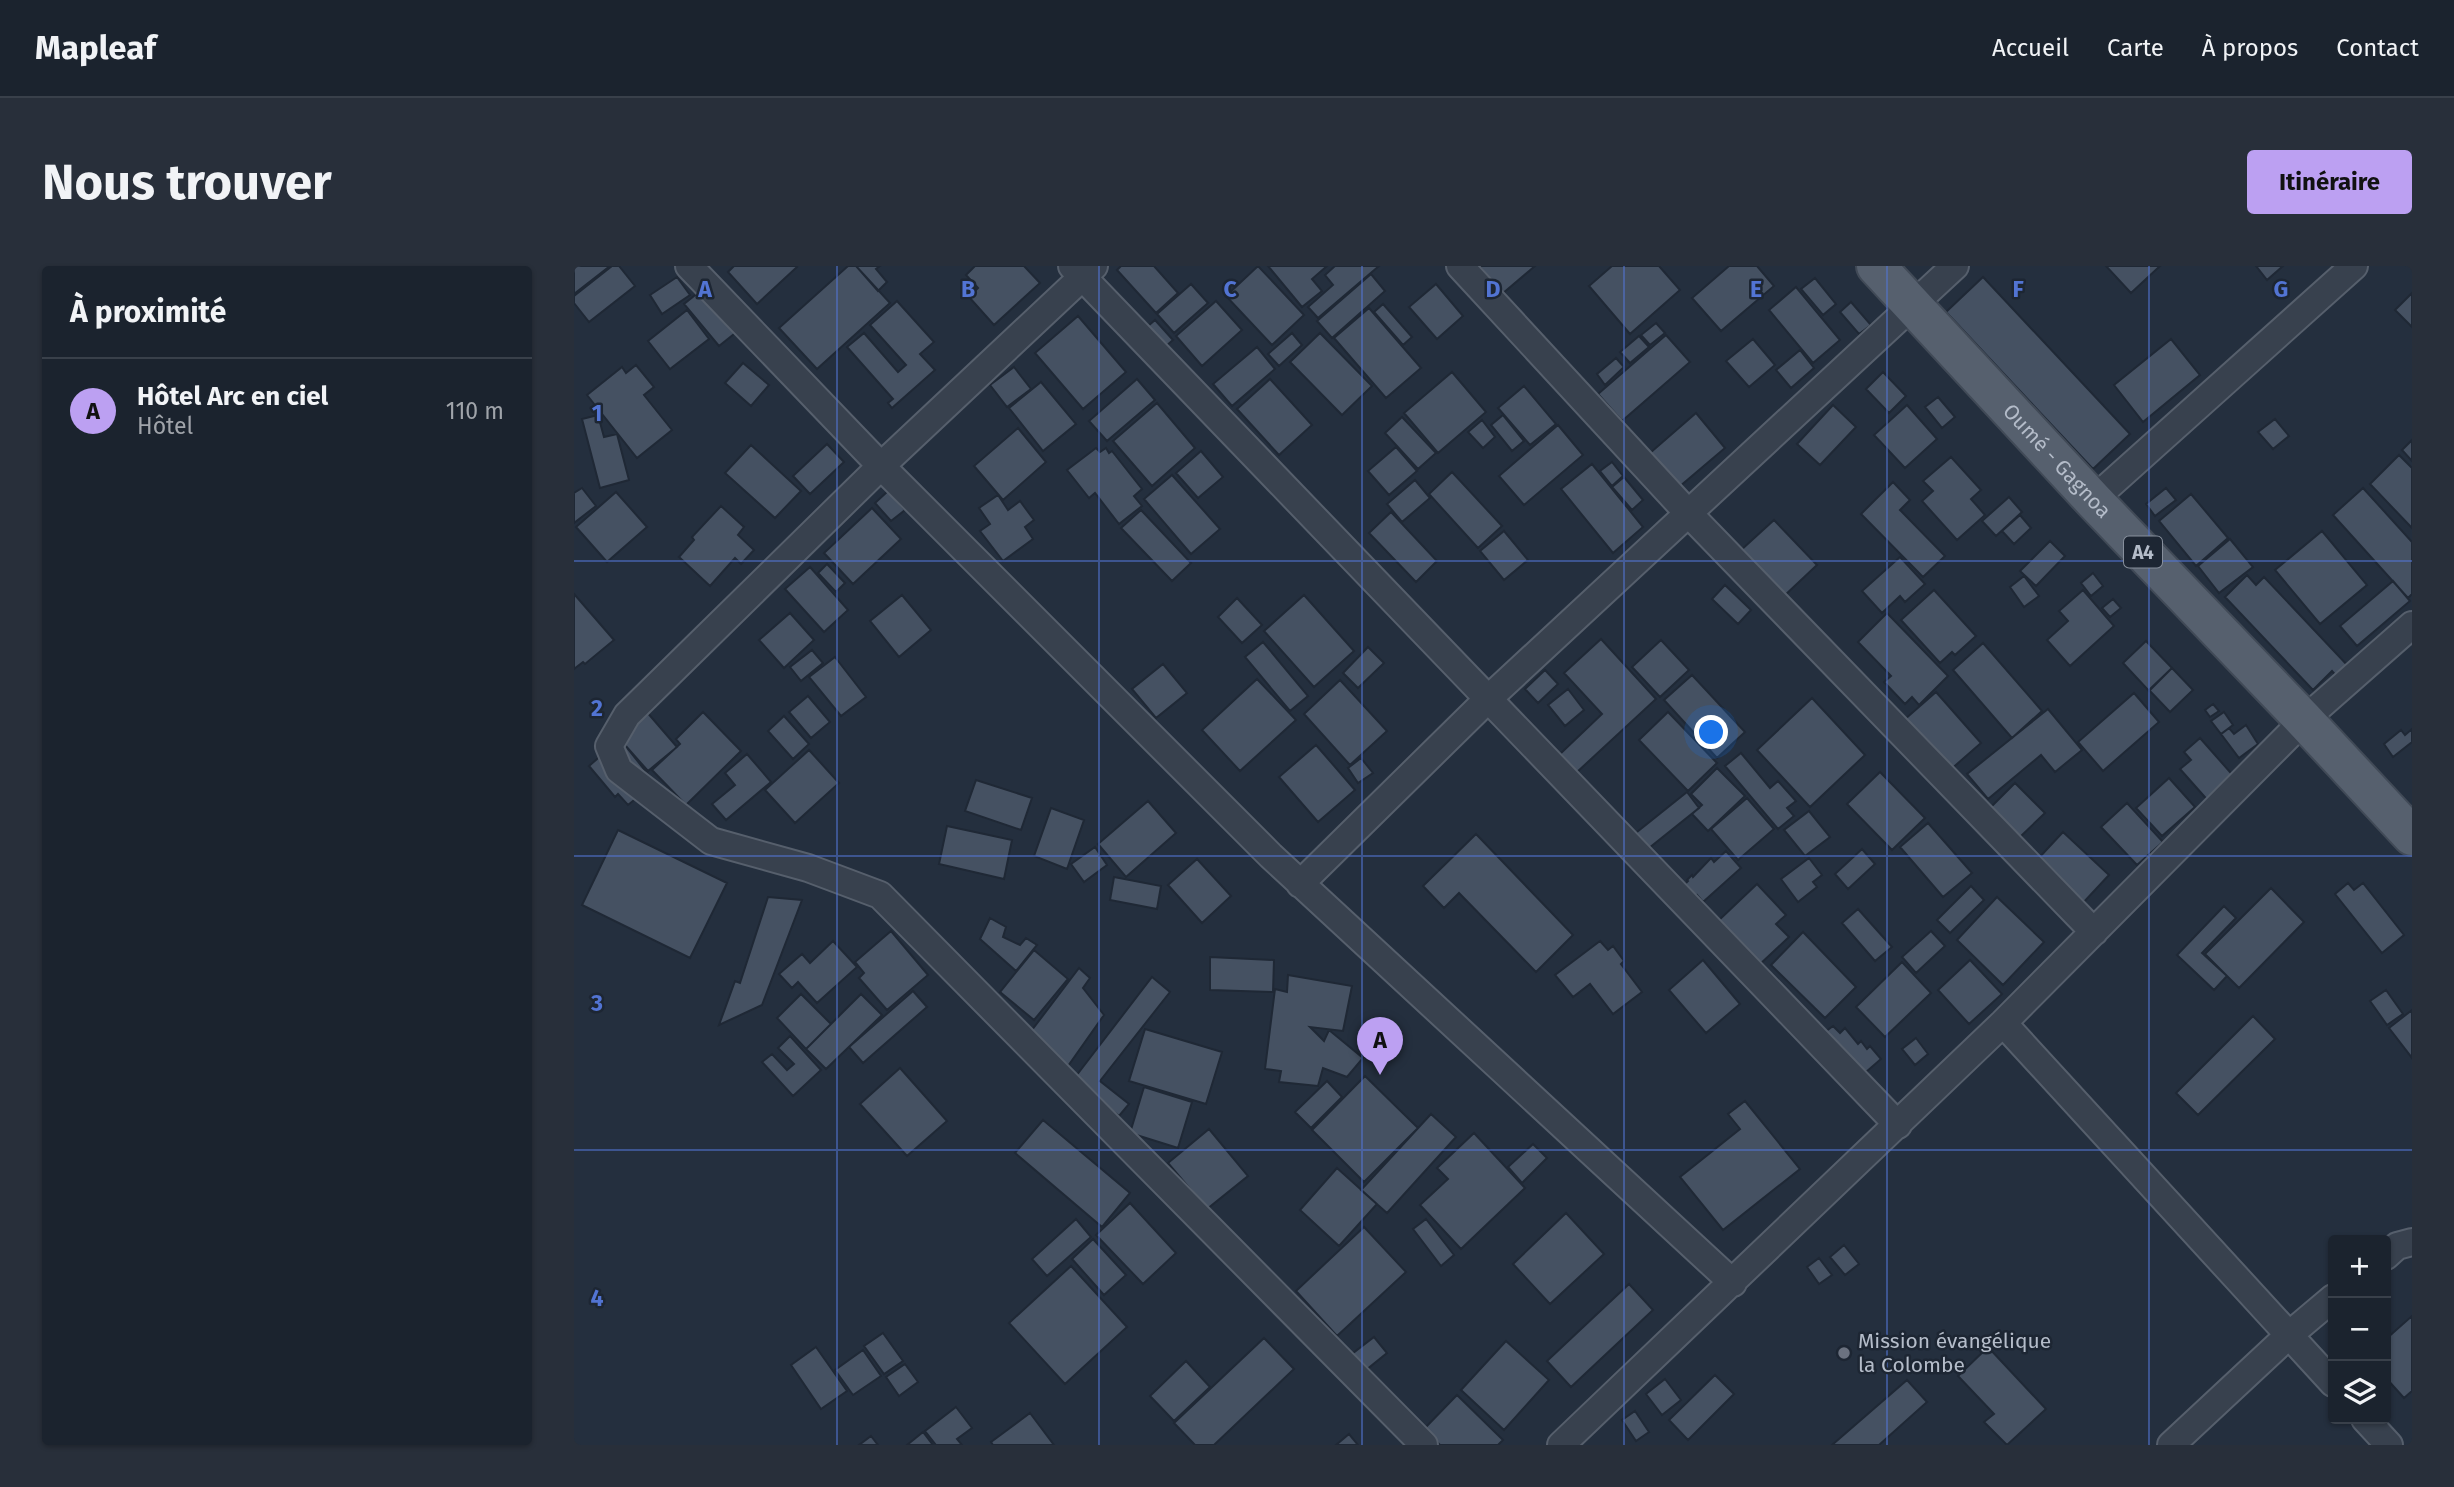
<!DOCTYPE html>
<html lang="fr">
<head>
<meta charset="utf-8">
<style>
  :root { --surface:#1b232e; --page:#282f3a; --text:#f1f3f6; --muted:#a0a4aa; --line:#39404a; --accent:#bca0f2 }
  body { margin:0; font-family:"Fira Sans",sans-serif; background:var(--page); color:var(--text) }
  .controls { position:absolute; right:21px; bottom:21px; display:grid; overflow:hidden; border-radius:7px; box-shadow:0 2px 5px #0004 }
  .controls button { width:63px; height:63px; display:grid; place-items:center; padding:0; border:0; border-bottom:2px solid var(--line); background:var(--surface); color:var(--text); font:35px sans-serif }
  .you { position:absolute; left:1138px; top:467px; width:24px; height:24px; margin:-18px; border:5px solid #fff; border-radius:50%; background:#1a73e8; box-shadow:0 0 0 10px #1a73e833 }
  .badge { display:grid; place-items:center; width:46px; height:46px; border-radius:50%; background:var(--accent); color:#111; font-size:23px; font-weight:700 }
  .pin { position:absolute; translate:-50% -58px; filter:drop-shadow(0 2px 4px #0008) }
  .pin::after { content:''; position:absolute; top:37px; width:24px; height:21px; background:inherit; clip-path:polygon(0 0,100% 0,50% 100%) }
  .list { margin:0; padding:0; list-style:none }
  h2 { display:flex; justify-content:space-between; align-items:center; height:91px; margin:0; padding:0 28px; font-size:30px }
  h2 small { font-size:23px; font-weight:400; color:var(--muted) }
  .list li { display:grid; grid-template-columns:46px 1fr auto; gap:21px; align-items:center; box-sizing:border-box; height:105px; padding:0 28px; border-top:2px solid var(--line) }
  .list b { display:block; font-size:26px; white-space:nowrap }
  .list p { margin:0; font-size:23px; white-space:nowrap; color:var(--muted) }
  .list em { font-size:23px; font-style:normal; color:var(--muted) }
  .icon { flex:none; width:38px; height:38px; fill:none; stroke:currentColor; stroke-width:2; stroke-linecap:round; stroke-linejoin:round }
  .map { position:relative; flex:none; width:1838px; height:1179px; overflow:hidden; border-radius:7px }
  header { display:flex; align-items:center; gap:42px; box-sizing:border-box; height:98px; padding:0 35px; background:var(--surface); border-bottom:2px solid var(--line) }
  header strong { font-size:33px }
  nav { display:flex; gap:38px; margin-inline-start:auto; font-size:24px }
  .intro { display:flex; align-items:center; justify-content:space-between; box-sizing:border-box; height:168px; padding:0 42px }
  h1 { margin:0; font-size:49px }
  .button { padding:18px 32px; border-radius:7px; background:var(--accent); color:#111; font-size:24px; font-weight:700 }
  main { display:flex; gap:42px; padding:0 42px }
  aside { flex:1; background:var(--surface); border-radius:7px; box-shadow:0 2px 5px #0004 }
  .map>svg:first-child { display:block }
  .building { fill:#455162; stroke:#1f2835; stroke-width:2 }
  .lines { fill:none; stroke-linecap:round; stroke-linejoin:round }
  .minor-casing { stroke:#565f6c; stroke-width:30 }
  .primary-casing { stroke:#414a57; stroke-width:42 }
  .minor { stroke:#38414e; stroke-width:26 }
  .primary { stroke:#56606e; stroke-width:38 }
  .grid { fill:none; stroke:#5274d3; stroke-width:2; stroke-opacity:0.55 }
  .worship-dot { fill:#6b7280; stroke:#1d2633; stroke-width:2.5 }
  .labels { text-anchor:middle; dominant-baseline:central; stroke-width:5; stroke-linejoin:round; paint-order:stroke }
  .shield { fill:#1d2633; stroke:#878f9c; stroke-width:2 }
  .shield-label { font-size:19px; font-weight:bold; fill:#b4bcc9 }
  .street-label { font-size:21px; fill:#b4bcc9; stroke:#1d2633 }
  .poi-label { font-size:21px; fill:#b4bcc9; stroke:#1d2633; text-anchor:start }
  .grid-label { font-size:23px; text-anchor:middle; font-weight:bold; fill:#5274d3; stroke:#1d2633; stroke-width:5; stroke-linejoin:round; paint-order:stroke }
</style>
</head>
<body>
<header>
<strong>Mapleaf</strong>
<nav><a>Accueil</a><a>Carte</a><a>À propos</a><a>Contact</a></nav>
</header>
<div class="intro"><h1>Nous trouver</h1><a class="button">Itinéraire</a></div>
<main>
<aside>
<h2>À proximité<small></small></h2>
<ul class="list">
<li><span class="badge">A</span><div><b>Hôtel Arc en ciel</b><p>Hôtel</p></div><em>110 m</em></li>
</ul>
</aside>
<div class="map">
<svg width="1838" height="1179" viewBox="0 0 1838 1179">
  <rect width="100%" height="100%" fill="#242f3e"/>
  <path class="building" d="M0,0H36L0,28Z
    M38,0H45L61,20L15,56L0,37V30Z
    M160,0H222L223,1L183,38L154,6Z
    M274,0H282L316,37L243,103L205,62Z
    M282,0H306L302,3L313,16L304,25Z
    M401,0H450L466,17L420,59L395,31L404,22L392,9Z
    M547,0H580L604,27L582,47L543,4Z
    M684,0L730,49L698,79L652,30Z
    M694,0H753L738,13L748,25L728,41Z
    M761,0H805L744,52L734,41L759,19L751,9Z
    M905,0H961L928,28Z
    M1038,0H1085L1106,24L1056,68L1015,20Z
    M1155,0H1183L1200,20L1147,65L1118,32Z
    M1532,0H1586L1557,27Z
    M1682,0H1709L1693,14Z
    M797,8L811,25L758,72L743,55Z
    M103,11L116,29L88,48L76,29Z
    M1409,11L1556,168L1519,203L1372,46Z
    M1241,12L1262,38L1249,49L1227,23Z
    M617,18L634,37L600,67L583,48Z
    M862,18L889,50L863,73L835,41Z
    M1222,21L1266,74L1239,97L1195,44Z
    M125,26L165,64L145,80L110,38Z
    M1838,27V61L1821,44Z
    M323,35L360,76L346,88L361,104L318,142L314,137L319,133L273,81L290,67L324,106L332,99L296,59Z
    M642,35L668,64L628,100L602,70Z
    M1277,36L1297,59L1285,68L1266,46Z
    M809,38L838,71L829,79L800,46Z
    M795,42L847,102L812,132L760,72Z
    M113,44L135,73L96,103L74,75Z
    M504,50L552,106L509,143L461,87Z
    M581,54L599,74L583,88L566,67Z
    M1082,57L1091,67L1076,79L1067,69Z
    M718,67L728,79L705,100L694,88Z
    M746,67L798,120L768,149L716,96Z
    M1092,69L1116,96L1048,155L1024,128Z
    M1065,70L1075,81L1056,97L1046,86Z
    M1179,73L1201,99L1175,121L1152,95Z
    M1597,73L1626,109L1569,156L1540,119Z
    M683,81L701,103L658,140L639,118Z
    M1226,84L1240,102L1217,122L1202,104Z
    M1042,92L1050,101L1031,119L1023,108Z
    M169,97L195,119L177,140L151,117Z
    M62,99L80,121L70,129L98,164L63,192L13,129L48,101L52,107Z
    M440,101L457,123L433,141L416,119Z
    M878,106L912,146L864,187L830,147Z
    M1309,106L1332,130L1315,147L1292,123Z
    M563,113L581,134L533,175L515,155Z
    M696,113L738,159L705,189L663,143Z
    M467,116L502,158L469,185L435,142Z
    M950,120L982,158L956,179L924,142Z
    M1364,131L1381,151L1368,162L1351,141Z
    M583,137L621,182L578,220L539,175Z
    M1259,139L1282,161L1246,199L1223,178Z
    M1333,139L1363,173L1331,202L1300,169Z
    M1122,147L1151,182L1105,221L1076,187Z
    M24,149L30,171L43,168L55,214L26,222L8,153Z
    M929,149L950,175L938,185L917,159Z
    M828,151L862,187L844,203L811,167Z
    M1701,153L1715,170L1699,183L1684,166Z
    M908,154L921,171L909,182L894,166Z
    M984,159L1009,189L950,239L925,210Z
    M444,162L472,196L429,234L400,200Z
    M1838,174V195L1828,184Z
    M253,178L270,196L236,228L219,210Z
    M177,179L227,225L201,252L151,207Z
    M822,181L843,205L815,229L794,205Z
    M522,182L526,186L532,182L535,187L538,185L568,223L560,230L568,240L545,258L521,227L515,232L493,204Z
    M627,185L649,211L624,232L602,207Z
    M1825,189L1838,202V262L1796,218Z
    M1377,191L1407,224L1397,233L1411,249L1383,274L1348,235L1359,225L1349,215Z
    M1038,196L1049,210L1038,220L1026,205Z
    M1018,198L1069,261L1039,287L987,223Z
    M878,206L928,260L904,282L855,228Z
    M598,209L646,263L617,288L570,233Z
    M1050,211L1069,234L1058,244L1038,221Z
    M841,214L856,232L828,256L813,238Z
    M1319,216L1336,234L1326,244L1371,290L1349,311L1287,248Z
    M8,222L22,240L0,257V227Z
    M1592,222L1602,234L1581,250L1572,238Z
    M1789,222L1838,276V328L1834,332L1759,249Z
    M314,225L331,244L317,255L301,237Z
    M42,226L73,261L33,296L2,261Z
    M1617,228L1654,272L1622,300L1585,255Z
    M424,229L434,244L446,235L460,254L451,261L459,273L429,295L406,265L416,258L405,242Z
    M1435,231L1448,246L1422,270L1408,255Z
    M147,240L170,261L164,269L180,284L167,298L161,292L136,320L105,291L120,274L118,271Z
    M298,242L327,273L279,318L250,287Z
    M567,244L617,297L598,315L547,262Z
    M817,246L863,295L842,316L795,267Z
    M1446,249L1457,262L1440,278L1428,265Z
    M1200,254L1243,299L1209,331L1166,285Z
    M930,265L954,294L930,314L906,285Z
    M1748,265L1793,319L1746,358L1701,304Z
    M1656,273L1679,301L1645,327L1624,300Z
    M1476,275L1491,290L1462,320L1446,305Z
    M1326,291L1351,318L1331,336L1326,330L1308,347L1288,325Z
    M253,298L271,317L262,326L244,307Z
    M236,301L274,344L250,366L211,323Z
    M1519,307L1529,320L1517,330L1507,317Z
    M1673,309L1682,319L1690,311L1776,402L1765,413L1758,405L1739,424L1651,331Z
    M1450,310L1465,330L1450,341L1436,321Z
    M1819,315L1836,335L1783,380L1766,360Z
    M1151,319L1177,344L1164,358L1138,333Z
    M1360,324L1402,370L1381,389L1378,386L1366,397L1327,354Z
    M1509,324L1540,360L1496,400L1473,374L1494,355L1485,345Z
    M0,328L40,374L11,398L9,396L0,403Z
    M328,329L357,364L325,391L296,355Z
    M730,329L780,385L740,421L690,365Z
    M663,332L688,359L668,377L644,351Z
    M1539,333L1547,342L1536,351L1528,342Z
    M216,347L240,374L210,402L185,374Z
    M1313,347L1374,410L1345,439L1338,431L1331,438L1310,416L1317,410L1284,376Z
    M1027,373L1082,433L1002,507L985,489L1028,448L990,407Z
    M1087,374L1115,404L1086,431L1058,401Z
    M1572,375L1598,402L1575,425L1549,397Z
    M689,376L734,430L716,445L671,391Z
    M1409,377L1468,445L1438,472L1379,404Z
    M794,381L810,397L784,422L769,407Z
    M238,384L249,397L227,415L216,401Z
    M261,391L292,431L267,450L235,411Z
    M589,398L613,427L582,452L558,423Z
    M1598,402L1619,424L1596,446L1575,424Z
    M971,404L984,418L964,437L951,423Z
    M1118,409L1171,466L1143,492L1090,434Z
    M683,413L722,454L666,505L628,464Z
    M766,414L813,465L776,499L730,448Z
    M994,423L1010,444L991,460L974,439Z
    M1362,426L1407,477L1375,505L1330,454Z
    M1560,427L1585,456L1529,505L1504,476Z
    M234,430L256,456L237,472L215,446Z
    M1238,432L1291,489L1236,541L1183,484Z
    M1639,438L1645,445L1636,451L1631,444Z
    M1474,443L1508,484L1481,506L1467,489L1414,533L1393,508Z
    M72,445L103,481L74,505L43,470Z
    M129,446L167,485L112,539L78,504L106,478L102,473Z
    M1094,446L1143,497L1114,525L1065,474Z
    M1650,446L1659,459L1647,468L1637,455Z
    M210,450L235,478L219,493L194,465Z
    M1672,459L1684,478L1665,492L1647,468L1655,462L1660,468Z
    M1838,463V476L1819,491L1810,478L1827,464L1831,469Z
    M1626,472L1663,514L1637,538L1606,503L1617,494L1610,486Z
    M46,473L81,517L54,539L44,528L41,531L15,500Z
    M742,479L781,524L744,556L705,511Z
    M235,484L265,517L221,557L191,524Z
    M1167,487L1196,522L1204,515L1222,535L1213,542L1220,550L1204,563L1151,500Z
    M173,488L197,516L152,554L138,538L161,519L151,507Z
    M787,492L799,507L784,517L774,502Z
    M1143,502L1171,530L1134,565L1118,548L1128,539L1117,528Z
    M1306,506L1351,552L1318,584L1273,538Z
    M1595,512L1621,541L1588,570L1562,542Z
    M402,514L458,532L447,564L391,545Z
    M1441,517L1471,547L1446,571L1417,541Z
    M1113,526L1125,542L1070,586L1058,570Z
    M1173,532L1200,563L1164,594L1137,563Z
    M574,535L602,567L552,611L524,578Z
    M1553,537L1589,576L1563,599L1527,561Z
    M477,542L510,554L493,603L460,590Z
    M1235,545L1256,571L1231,590L1210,564Z
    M1354,557L1398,607L1369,631L1326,581Z
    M373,560L438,574L430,613L365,598Z
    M44,564L153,617L116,692L8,639Z
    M1489,566L1535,609L1508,638L1462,595Z
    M902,568L999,669L962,706L885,627L870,642L849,620Z
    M521,581L533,599L510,616L497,598Z
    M1288,583L1301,598L1274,623L1261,608Z
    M1152,585L1167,602L1129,636L1123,629L1118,634L1107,622L1114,615L1113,614L1118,609L1119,611L1137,592L1140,596Z
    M1235,592L1248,609L1239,616L1243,621L1224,636L1207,613Z
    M623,593L657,630L628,657L594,619Z
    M540,611L587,620L583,643L536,634Z
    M1774,617L1780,624L1789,617L1830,669L1808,687L1761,628Z
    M1183,618L1212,649L1202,658L1215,671L1184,700L1143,656Z
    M1397,620L1410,634L1376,667L1363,654Z
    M1697,622L1730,656L1665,722L1631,688Z
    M194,631L228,634L188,739L145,759L161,715L166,717Z
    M1423,631L1470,676L1429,719L1383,674Z
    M1650,640L1662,652L1628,687L1653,710L1640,724L1603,689Z
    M1284,643L1318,681L1301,695L1268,657Z
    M416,652L432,661L429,671L446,679L452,672L463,679L442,705L406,673Z
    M317,665L354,709L313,744L285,712L290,707L281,696Z
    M1357,665L1371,680L1342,707L1328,691Z
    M1229,666L1282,721L1251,752L1197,699Z
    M259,675L283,701L243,737L224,716L218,722L205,708L228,688L236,697Z
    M1026,675L1034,684L1039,680L1050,695L1047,698L1068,726L1039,748L1016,718L999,731L981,709Z
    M460,684L494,713L460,754L426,726Z
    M636,691L700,694L699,726L636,724Z
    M1129,694L1166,738L1132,767L1095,724Z
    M1396,694L1428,728L1395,758L1364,724Z
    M1328,696L1357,727L1311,771L1282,741Z
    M505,702L516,712L509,722L530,749L494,800L458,764Z
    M714,709L778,720L769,765L736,761L750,775L755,764L789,792L773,811L749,802L744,820L705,816L707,805L691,803L701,723L713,726Z
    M578,711L596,726L526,815L555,838L545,850L499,814Z
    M1812,724L1829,748L1813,759L1796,735Z
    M339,725L353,741L289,797L275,781Z
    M227,728L257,758L232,783L203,752Z
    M287,728L308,749L252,803L232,783Z
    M1838,744V792L1815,762Z
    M1679,750L1701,773L1624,849L1602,827Z
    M1259,760L1266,767L1271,762L1284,778L1287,775L1293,783L1296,780L1307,793L1284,813L1247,769Z
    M571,763L648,786L632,838L555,815Z
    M216,770L247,804L219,830L188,796L198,788L213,804L220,798L204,782Z
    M1342,772L1354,788L1341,799L1328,783Z
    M326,802L373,855L333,890L286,838Z
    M791,810L844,862L790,916L738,864Z
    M753,815L768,831L737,862L721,846Z
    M570,821L618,836L604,882L556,867Z
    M1171,835L1226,903L1149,964L1106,911L1166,863L1154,848Z
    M857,848L882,871L813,947L787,924Z
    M469,854L556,927L528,961L441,887Z
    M635,863L674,910L633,943L594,897Z
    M900,867L951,922L887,983L846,939L874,913L863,902Z
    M959,878L973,892L948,917L934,901Z
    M763,902L803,938L765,980L726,944Z
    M556,937L602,987L569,1018L522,969Z
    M992,947L1030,988L976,1038L939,998Z
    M502,953L517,971L473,1010L458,993Z
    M852,953L880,989L867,1000L839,963Z
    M790,961L832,1006L763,1070L722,1025Z
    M519,973L552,1009L530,1029L498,993Z
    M1270,979L1285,998L1271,1009L1256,991Z
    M1245,992L1258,1009L1245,1018L1233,1001Z
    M497,1000L553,1061L491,1118L435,1057Z
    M1055,1018L1079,1044L997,1121L973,1095Z
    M1838,1050V1125L1830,1132L1812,1112V1073Z
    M309,1067L329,1095L310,1108L290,1080Z
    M800,1071L813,1087L787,1108L774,1091Z
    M690,1072L720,1103L640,1179H621L600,1157Z
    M932,1075L975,1114L930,1164L887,1124Z
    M242,1081L273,1125L247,1143L217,1099Z
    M1414,1081L1472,1143L1433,1179L1410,1156L1420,1148L1384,1110Z
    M289,1084L307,1110L279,1129L261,1104Z
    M612,1095L636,1121L600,1155L576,1130Z
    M331,1098L344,1116L325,1130L312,1111Z
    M1141,1109L1160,1128L1114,1174L1095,1154Z
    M1091,1113L1107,1134L1088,1149L1072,1128Z
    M1333,1114L1353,1136L1305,1179H1258Z
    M883,1129L929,1174L924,1179H866L850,1163Z
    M382,1141L398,1162L383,1173L388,1179H362L351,1165Z
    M1061,1145L1075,1166L1062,1175L1048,1154Z
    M456,1147L480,1179H419L417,1176Z
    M349,1166L359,1179H333Z
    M775,1168L784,1179H762Z
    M297,1170L304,1179H285Z"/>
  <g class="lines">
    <defs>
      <path id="minor" d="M115,0L307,200L697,590L1159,1017
        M498,0L1324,859
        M520,0L307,200L53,449L35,480L45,504L137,575L234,602L306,629L850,1179
        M886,0L1115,248L1520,666
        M1519,234L1780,0
        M726,618L914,433L1381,0
        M1429,757L1759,1117
        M1812,990L1823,980L1838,976
        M1791,1153L1815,1179
        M987,1179L1429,757L1730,454L1838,359
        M1597,1179L1715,1069L1759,1032"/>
      <g id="primary">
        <path id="s1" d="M1302,0L1519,234L1730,454L1838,570"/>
      </g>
    </defs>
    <use href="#minor" class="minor-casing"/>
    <use href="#primary" class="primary-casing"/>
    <use href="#minor" class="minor"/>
    <use href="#primary" class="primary"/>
  </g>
  <path class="grid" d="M263,0V1179M525,0V1179M788,0V1179M1050,0V1179M1313,0V1179M1575,0V1179M0,295H1838M0,590H1838M0,884H1838"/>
  <circle class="worship-dot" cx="1270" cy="1087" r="7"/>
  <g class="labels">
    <rect class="shield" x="1550" y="270.5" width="38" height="31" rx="5"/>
    <g class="shield-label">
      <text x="1569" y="286">A4</text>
    </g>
    <g class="street-label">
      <text stroke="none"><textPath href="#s1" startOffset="266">Oumé - Gagnoa</textPath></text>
    </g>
    <g class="poi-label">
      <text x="1284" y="1075">Mission évangélique<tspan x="1284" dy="24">la Colombe</tspan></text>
    </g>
  </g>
  <g class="grid-label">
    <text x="131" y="31">A</text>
    <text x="394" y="31">B</text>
    <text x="656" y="31">C</text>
    <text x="919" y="31">D</text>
    <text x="1182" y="31">E</text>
    <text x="1444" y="31">F</text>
    <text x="1707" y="31">G</text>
    <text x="23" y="155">1</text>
    <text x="23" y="450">2</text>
    <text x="23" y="745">3</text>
    <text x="23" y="1040">4</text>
  </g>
</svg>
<div class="controls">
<button>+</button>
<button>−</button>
<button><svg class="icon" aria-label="layers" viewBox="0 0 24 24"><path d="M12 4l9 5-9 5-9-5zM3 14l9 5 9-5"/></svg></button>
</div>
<div class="you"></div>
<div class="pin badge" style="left:806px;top:809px">A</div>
</div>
</main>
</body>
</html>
